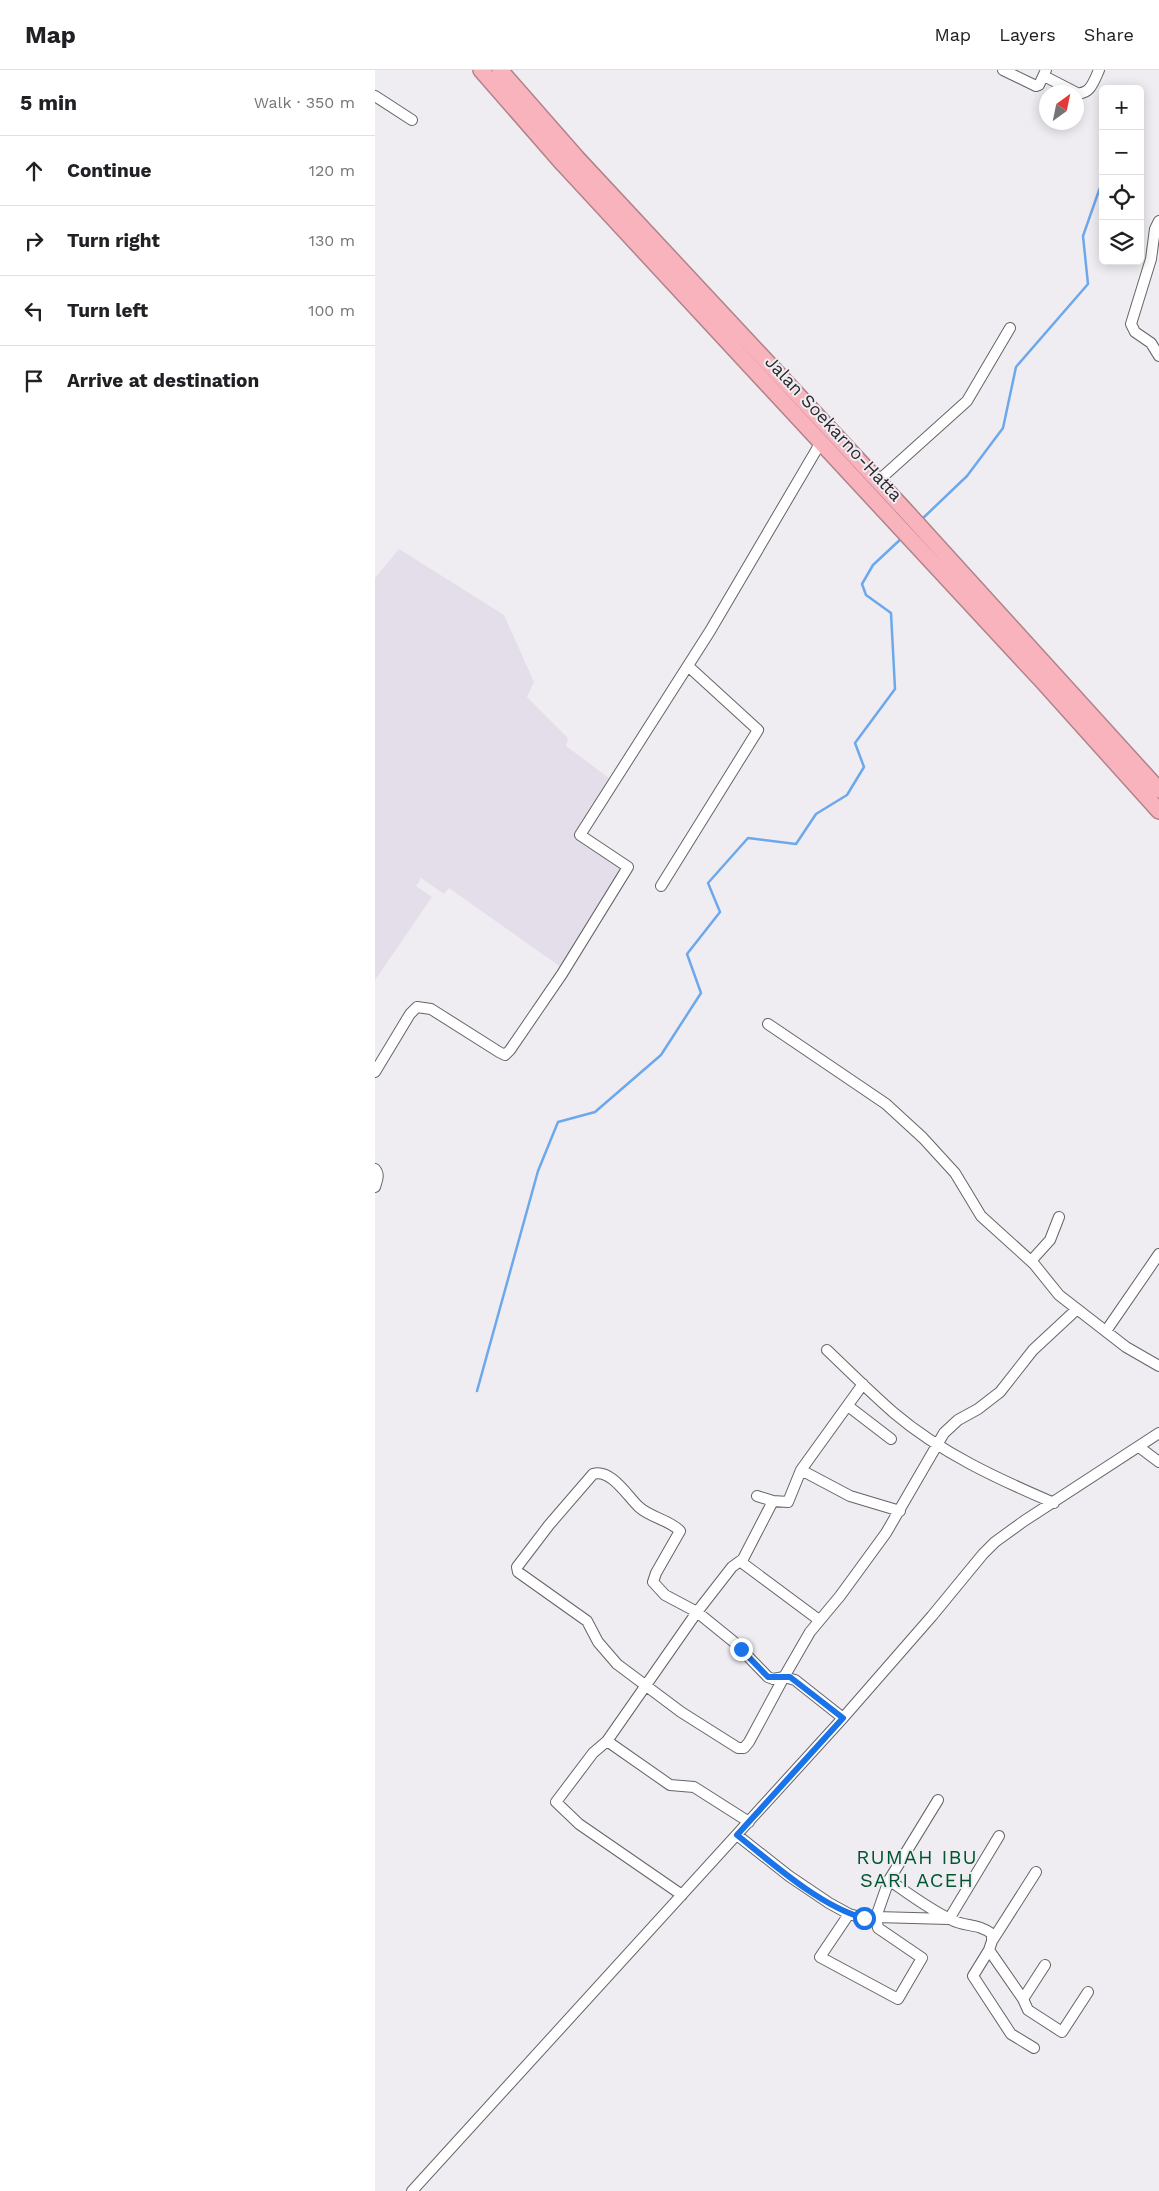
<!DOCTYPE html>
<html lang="en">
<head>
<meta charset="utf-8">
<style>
  :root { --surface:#fff; --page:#f6f6f6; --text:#202124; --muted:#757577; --line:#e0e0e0 }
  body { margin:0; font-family:"Work Sans",sans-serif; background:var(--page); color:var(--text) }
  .controls { position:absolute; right:15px; top:15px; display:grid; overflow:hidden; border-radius:8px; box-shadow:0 2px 12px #0003 }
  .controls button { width:45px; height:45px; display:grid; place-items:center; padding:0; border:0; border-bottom:1px solid var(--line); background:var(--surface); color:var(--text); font:25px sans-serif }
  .compass { position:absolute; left:664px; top:15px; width:45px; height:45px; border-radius:50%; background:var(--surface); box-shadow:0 2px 12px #0003; rotate:33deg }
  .stop { position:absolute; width:15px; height:15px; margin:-11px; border:4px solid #1a73e8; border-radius:50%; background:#fff }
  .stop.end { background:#1a73e8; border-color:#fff; box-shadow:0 1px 5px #0008 }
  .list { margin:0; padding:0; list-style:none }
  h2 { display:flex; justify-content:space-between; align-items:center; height:65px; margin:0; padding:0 20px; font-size:21px }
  h2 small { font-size:16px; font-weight:400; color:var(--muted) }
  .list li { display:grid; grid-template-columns:32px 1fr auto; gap:15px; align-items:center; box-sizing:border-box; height:70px; padding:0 20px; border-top:1px solid var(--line) }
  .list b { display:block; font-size:19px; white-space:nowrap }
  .list em { font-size:16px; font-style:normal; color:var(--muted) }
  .icon { flex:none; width:28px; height:28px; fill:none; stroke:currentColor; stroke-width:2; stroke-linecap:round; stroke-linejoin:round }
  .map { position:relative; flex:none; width:784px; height:2121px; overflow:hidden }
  header { display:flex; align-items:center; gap:30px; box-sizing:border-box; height:70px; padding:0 25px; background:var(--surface); border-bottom:1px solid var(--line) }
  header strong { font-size:24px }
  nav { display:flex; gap:28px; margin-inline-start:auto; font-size:18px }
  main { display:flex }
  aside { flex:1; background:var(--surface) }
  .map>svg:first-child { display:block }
  .built { fill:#e3dee9 }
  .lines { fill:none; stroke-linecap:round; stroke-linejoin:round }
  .stream { stroke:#6ca8eb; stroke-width:2.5 }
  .minor-casing { stroke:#656467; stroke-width:12 }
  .highway-casing { stroke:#b1838a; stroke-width:18 }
  .minor { stroke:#fff; stroke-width:10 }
  .highway { stroke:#f9b3bd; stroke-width:15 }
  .route { stroke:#1a73e8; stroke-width:6 }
  .labels { text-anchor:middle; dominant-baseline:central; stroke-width:4; stroke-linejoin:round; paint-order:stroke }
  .street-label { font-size:18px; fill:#2b2a2c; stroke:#f0edf2 }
  .quarter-label { font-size:20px; letter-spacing:1px; fill:#00572f; stroke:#f0edf2 }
</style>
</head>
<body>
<header>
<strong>Map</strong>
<nav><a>Map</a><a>Layers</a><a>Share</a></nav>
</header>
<main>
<aside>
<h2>5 min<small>Walk · 350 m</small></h2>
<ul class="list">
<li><svg class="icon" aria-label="ahead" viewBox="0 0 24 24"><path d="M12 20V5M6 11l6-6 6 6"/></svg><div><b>Continue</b></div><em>120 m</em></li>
<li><svg class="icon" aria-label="right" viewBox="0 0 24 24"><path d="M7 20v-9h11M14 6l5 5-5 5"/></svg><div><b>Turn right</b></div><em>130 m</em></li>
<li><svg class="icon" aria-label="left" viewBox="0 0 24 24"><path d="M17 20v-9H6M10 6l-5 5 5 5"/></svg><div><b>Turn left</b></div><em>100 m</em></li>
<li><svg class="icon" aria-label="arrive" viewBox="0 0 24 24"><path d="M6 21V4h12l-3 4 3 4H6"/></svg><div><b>Arrive at destination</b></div></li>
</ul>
</aside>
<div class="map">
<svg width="784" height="2121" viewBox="0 0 784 2121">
  <rect width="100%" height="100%" fill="#f0edf2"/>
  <path class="built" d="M24,479L129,545L159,612L152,627L193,668L191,676L238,711L203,767L254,800L187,898L74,818L69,824L46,808L41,816L57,827L0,910V508Z"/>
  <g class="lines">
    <path class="stream" d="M546,450L592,406L628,358L641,297L713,214L708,166L728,109
      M102,1321L163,1101L183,1052L220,1042L286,985L326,923L312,884L345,842L333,813L373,768L421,774L441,744L472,725L489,697L480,673L520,619L516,543L491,525L487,514L498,495L528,467"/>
    <defs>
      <path id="minor" d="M628,0L661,16L664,15L671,0
        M669,6L700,22
        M702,23C715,25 719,11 724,0
        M0,26L37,50
        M784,151L780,159L776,189L756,254L760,262L776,273L784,286
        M503,411L592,331L635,258
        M286,816L383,660L313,596
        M393,954L511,1034L548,1068L580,1103L606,1146L659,1194L684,1225L751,1277L784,1296
        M0,1002L35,944L42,937L56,939L124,982L130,985L135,980L187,904L253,797L205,765L335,561L446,372
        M0,1099C5,1105 2,1110 0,1117
        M656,1191L675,1170L684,1147
        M731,1261L784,1184
        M452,1280C474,1301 496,1323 519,1343C566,1383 623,1409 679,1433
        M488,1314L426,1400L475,1426L525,1441
        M473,1336L516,1369
        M764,1377L784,1392
        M382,1426L398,1431L413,1432L426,1400
        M366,1492L444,1550
        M468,1648L420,1610L409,1607L374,1672L369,1678H363L306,1642L242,1594L223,1572L212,1551L143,1502L142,1497L174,1455L218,1404C236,1398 253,1427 264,1437C276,1448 295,1450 305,1461L281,1503L278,1512L290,1525L322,1542L359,1572L393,1607L398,1609L409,1607L435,1562L465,1526L511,1463L569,1363L583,1350L603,1339L625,1322L658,1280L701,1240
        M232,1671L218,1683L181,1732L204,1754L307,1825
        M374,1752L319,1717L295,1715L232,1671L322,1542L357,1497L368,1489L398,1431
        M362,1765L414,1806L454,1833L474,1844L496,1850L501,1847L514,1810C534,1824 555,1840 577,1850C590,1857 603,1853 617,1864V1871L614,1880L598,1906L636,1964L659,1978
        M514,1810L563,1730
        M474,1844L445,1887L523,1929L547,1888L503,1858L501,1847L574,1849
        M574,1849L624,1766
        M617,1871L661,1802
        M614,1880L648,1929L653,1940L687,1962L713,1922
        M648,1929L670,1895
        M37,2121L468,1648L557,1546L608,1484L620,1472L649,1451L784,1363"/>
      <path id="highway" d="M106,0L188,94L668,612L784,741
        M125,0L202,88L529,439L784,720"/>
    </defs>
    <use href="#minor" class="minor-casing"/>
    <use href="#highway" class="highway-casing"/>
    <use href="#minor" class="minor"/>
    <use href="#highway" class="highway"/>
  </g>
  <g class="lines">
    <path class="route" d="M366,1579L393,1607H415L468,1648L362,1765C397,1793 446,1837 489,1848"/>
  </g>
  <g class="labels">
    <g class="street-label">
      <text transform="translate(459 358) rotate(47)">Jalan Soekarno-Hatta</text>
    </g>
    <g class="quarter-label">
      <text x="542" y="1787">RUMAH IBU<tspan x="542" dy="23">SARI ACEH</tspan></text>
    </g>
  </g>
</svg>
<div class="controls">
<button>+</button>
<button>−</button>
<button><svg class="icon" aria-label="locate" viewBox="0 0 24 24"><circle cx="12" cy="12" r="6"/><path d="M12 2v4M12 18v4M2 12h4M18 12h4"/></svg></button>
<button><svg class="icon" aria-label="layers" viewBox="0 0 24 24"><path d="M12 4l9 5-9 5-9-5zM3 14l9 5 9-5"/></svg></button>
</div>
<svg class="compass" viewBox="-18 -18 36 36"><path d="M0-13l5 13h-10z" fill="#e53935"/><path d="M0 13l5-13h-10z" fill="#757577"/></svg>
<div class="stop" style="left:489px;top:1848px"></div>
<div class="stop end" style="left:366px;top:1579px"></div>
</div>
</main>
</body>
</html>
